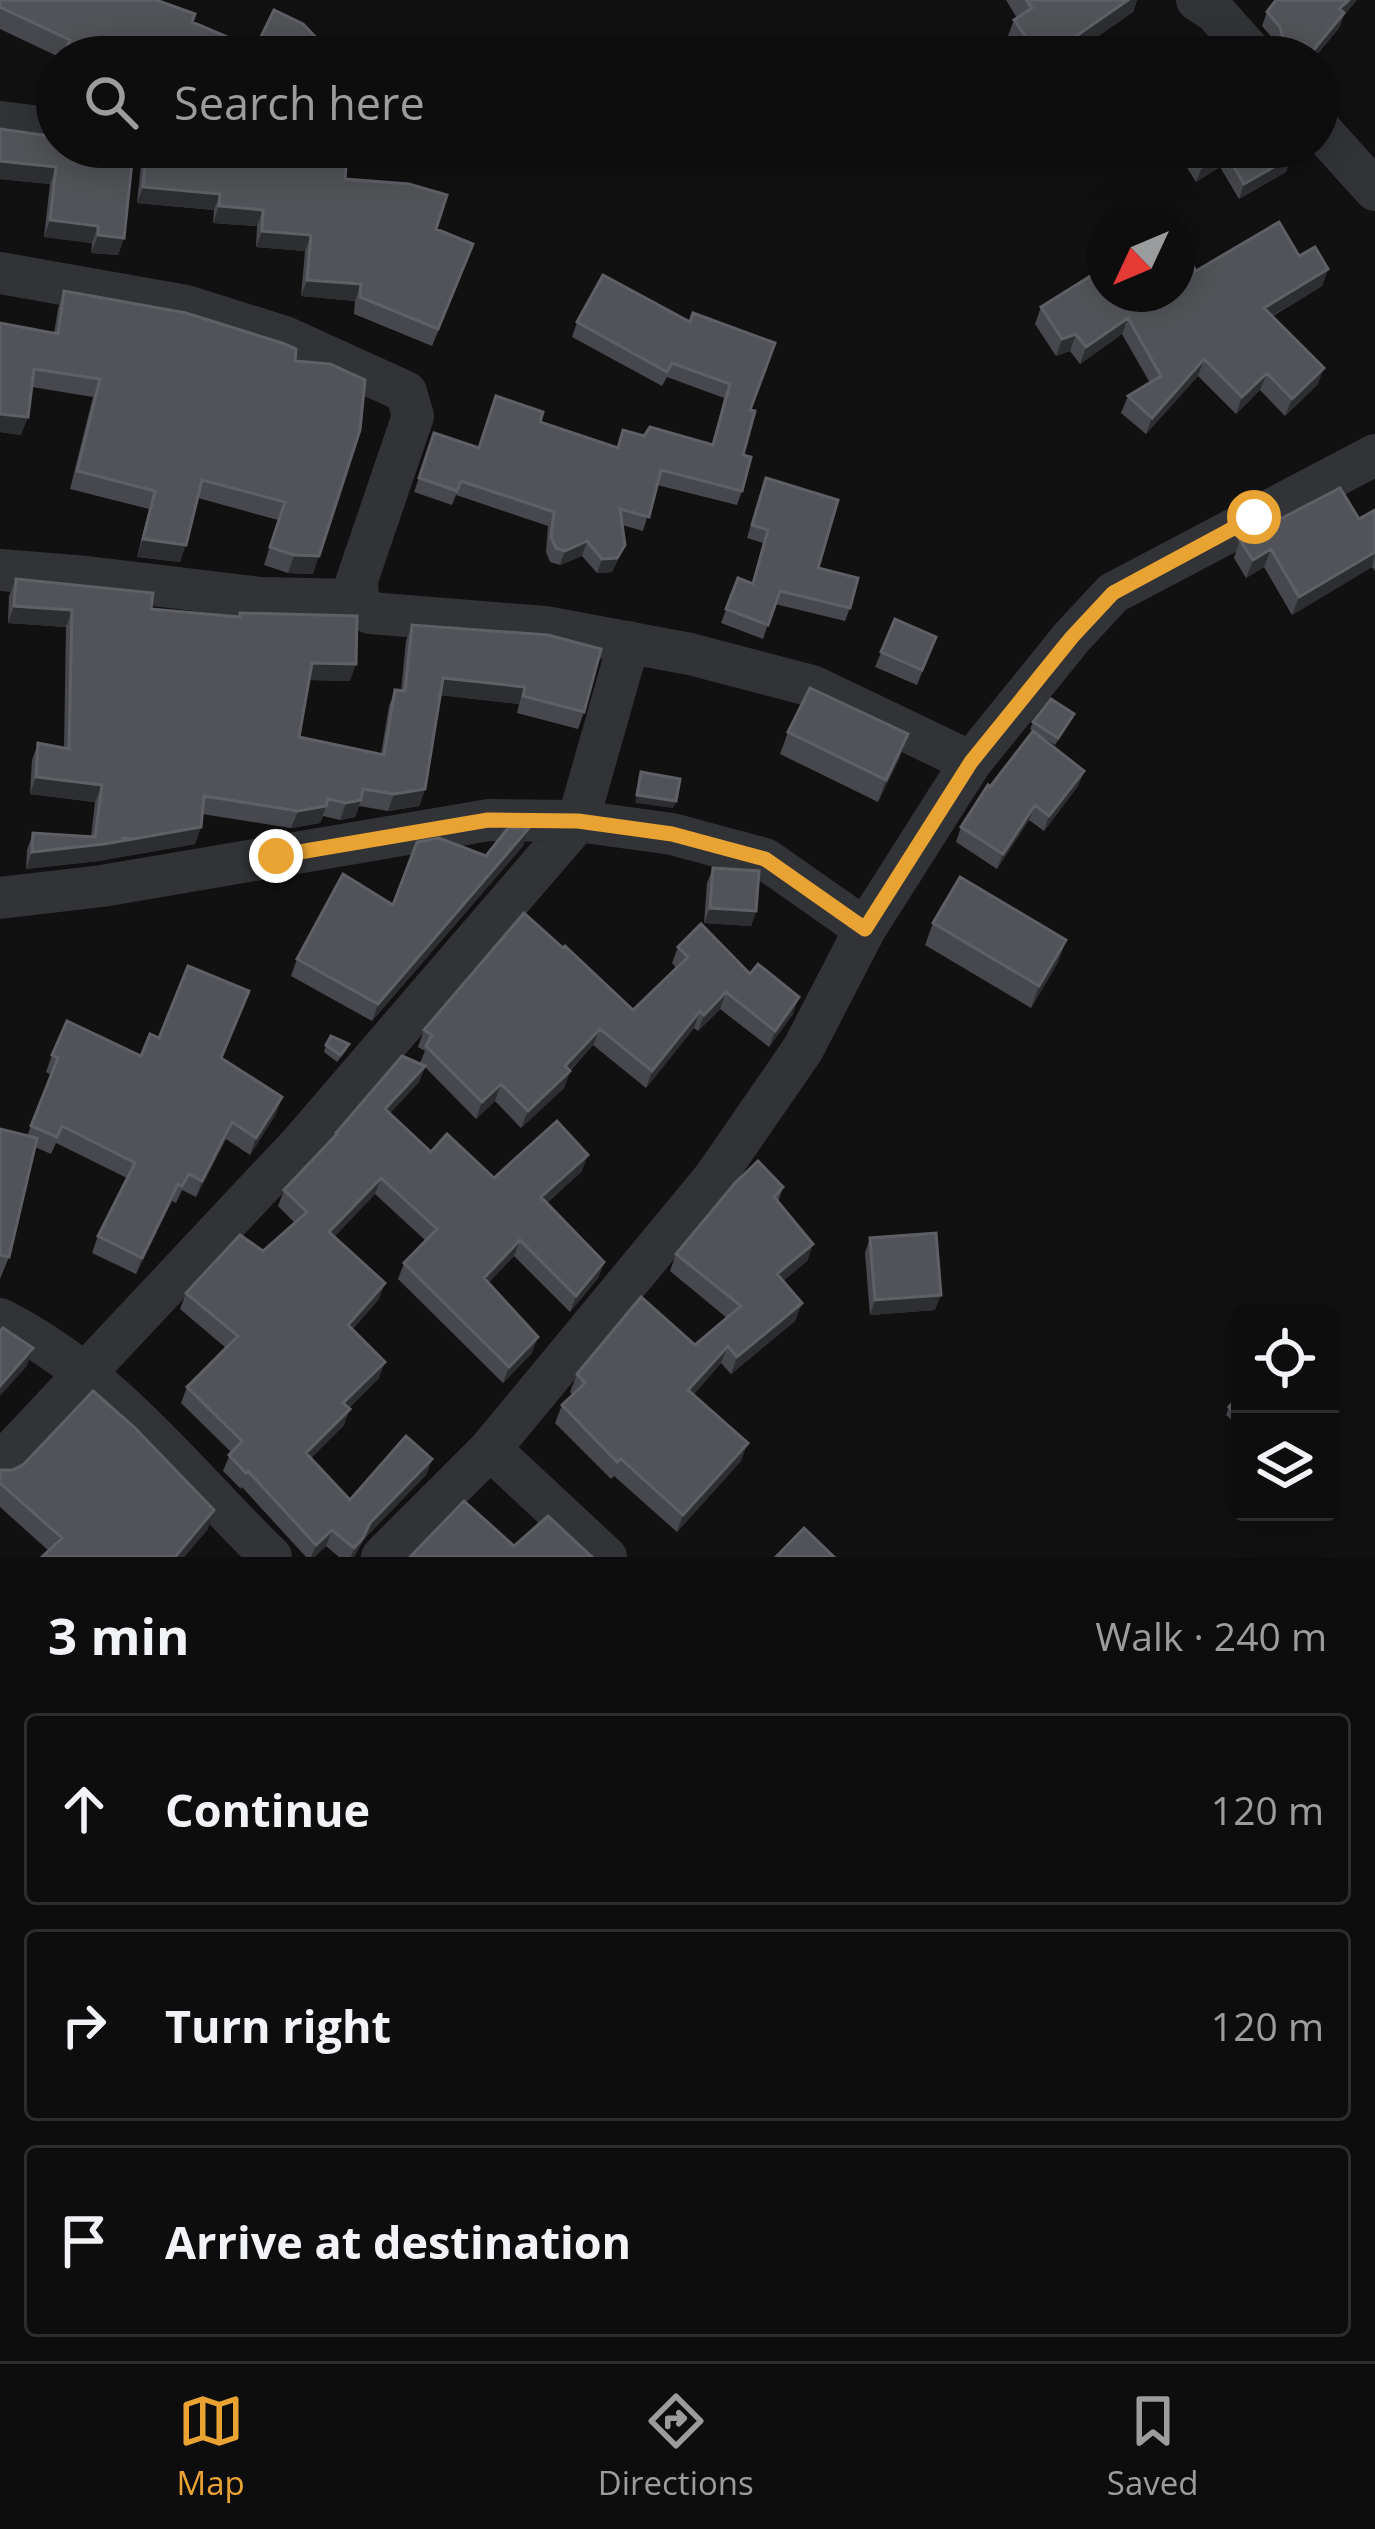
<!DOCTYPE html>
<html lang="en">
<head>
<meta charset="utf-8">
<style>
  :root { --surface:#0d0d0e; --page:#1b1b1c; --text:#f1f3f6; --muted:#9a9c9e; --line:#2d2d2e; --accent:#e9a332 }
  body { margin:0; font-family:"Open Sans",sans-serif; background:var(--page); color:var(--text) }
  .controls { position:absolute; right:36px; bottom:36px; display:grid; overflow:hidden; border-radius:12px; box-shadow:0 6px 30px #0003 }
  .controls button { width:108px; height:108px; display:grid; place-items:center; padding:0; border:0; border-bottom:3px solid var(--line); background:var(--surface); color:var(--text); font:60px sans-serif }
  .compass { position:absolute; left:1087px; top:204px; width:108px; height:108px; border-radius:50%; background:var(--surface); box-shadow:0 6px 30px #0003; rotate:226deg }
  .stop { position:absolute; width:36px; height:36px; margin:-27px; border:9px solid #e9a332; border-radius:50%; background:#fff }
  .stop.end { background:#e9a332; border-color:#fff; box-shadow:0 3px 12px #0008 }
  .list { margin:0; padding:0; list-style:none }
  h2 { display:flex; justify-content:space-between; align-items:center; height:156px; margin:0; padding:0 48px; font-size:51px }
  h2 small { font-size:39px; font-weight:400; color:var(--muted) }
  .list li { display:grid; grid-template-columns:78px 1fr auto; gap:36px; align-items:center; box-sizing:border-box; height:192px; margin:0 24px 24px; padding:0 24px; border:3px solid var(--line); border-radius:12px }
  .list b { display:block; font-size:45px; white-space:nowrap }
  .list em { font-size:39px; font-style:normal; color:var(--muted) }
  .icon { flex:none; width:66px; height:66px; fill:none; stroke:currentColor; stroke-width:2; stroke-linecap:round; stroke-linejoin:round }
  .map { position:relative; flex:none; width:1375px; height:1557px; overflow:hidden }
  .search { position:absolute; background:var(--surface); box-shadow:0 6px 30px #0003; left:36px; right:36px; top:36px; height:132px; display:flex; align-items:center; gap:30px; box-sizing:border-box; padding:0 42px; border-radius:66px; color:var(--muted); font-size:45px }
  .sheet { height:804px; background:var(--surface) }
  nav { display:flex; justify-content:space-around; align-items:center; box-sizing:border-box; height:168px; border-top:3px solid var(--line); background:var(--surface); font-size:33px; color:var(--muted) }
  nav a { display:grid; justify-items:center; gap:6px }
  nav .on { color:var(--accent) }
  .map>svg:first-child { display:block }
  .lines { fill:none; stroke-linecap:round; stroke-linejoin:round }
  .minor { stroke:#323337; stroke-width:42 }
  .wall { fill:#47484d }
  .shaded-wall { fill:#2d2e31 }
  .building { fill:#515358; stroke:#5e6066; stroke-width:3 }
  .route { stroke:#e9a332; stroke-width:15 }
</style>
</head>
<body>
<div class="map">
<svg width="1375" height="1557" viewBox="0 0 1375 1557">
  <rect width="100%" height="100%" fill="#111112"/>
  <g class="lines">
    <path class="minor" d="M1197,0L1215,12L1255,57
      M0,122L57,129
      M1318,127L1375,190
      M0,273L186,306L285,337L406,392L413,416L357,580L358,600
      M0,570L87,577L261,598L358,600L370,613L545,627L690,654L812,686L971,762
      M0,898L102,886L489,820L578,821L672,834L765,859L865,929
      M0,1319C112,1375 184,1472 271,1557
      M490,1449L606,1557
      M0,1464L302,1142L578,821L629,642
      M382,1557L490,1449L714,1178L803,1049L865,929L971,762L1072,637L1113,593L1375,455"/>
  </g>
  <path class="wall" d="M0,0L192,22L255,49L324,57H59L0,29Z
    M1006,0H1137L1133,12L1068,57H1018L1006,41L1014,20L1017,18Z
    M1276,0H1357L1344,15L1339,28L1315,57H1279L1275,41L1262,26L1267,12Z
    M0,129L87,156L124,238L118,255L91,253L92,243L44,237L50,184L0,179Z
    M143,147H256L311,151L345,179L436,229L467,261L432,346L354,314L355,301L301,296L305,251L256,247L257,226L213,223L214,210L137,203Z
    M1174,147H1286L1291,157L1286,172L1239,199L1220,167L1196,182Z
    M1299,256L1328,269L1322,286L1273,316L1318,384L1285,416L1260,390L1236,414L1198,376L1146,434L1121,413L1128,396L1150,383L1122,334L1080,364L1070,351L1056,356L1035,324L1041,307L1135,298L1196,271Z
    M64,291L295,361L313,574L288,573L264,565L278,520L198,498L180,562L137,557L149,509L70,489L93,397L32,387L21,435L0,432L54,333L58,309Z
    M577,322H690L750,410L743,455L742,491L737,505L657,485L643,531L622,525L625,545L612,572L597,573L582,556L560,565L550,562L546,552L548,526L456,495L452,505L414,492L434,433L478,448L540,422L617,447L623,430L644,436L712,445L724,398L667,377L662,386L572,337Z
    M761,491L818,568L850,608L845,621L775,604L763,639L721,623L738,578L752,583L763,543L747,538Z
    M1375,510V571L1372,567L1292,615L1264,567L1246,578L1234,558L1240,540L1359,519Z
    M16,579L151,609L238,617L240,613L350,681L309,680L299,737L381,754L389,706L395,690L401,691L406,641L412,625L584,712L578,729L517,713L519,704L440,695L425,789L419,806L388,811L359,806L355,817L340,820L323,816L320,823L291,828L202,814L201,827L195,844L98,861L26,869L27,850L33,833L91,837L95,802L30,794L32,760L38,743L64,748L66,627L8,623L9,596Z
    M895,619L936,637L917,685L875,667Z
    M1071,721L1055,745L1030,729L1033,722Z
    M788,732L900,757L878,802L780,754Z
    M1084,771L1078,786L1044,831L1029,820L997,869L956,842L961,827L990,787Z
    M529,828L523,846L372,1021L291,976L297,959L486,856Z
    M713,868L756,911L751,926L704,923L707,883Z
    M933,923L1066,940L1058,962L1031,1008L925,945Z
    M678,947L750,974L793,1014L769,1047L720,1009L698,1031L694,1028L646,1088L593,1045L570,1071L564,1088L521,1128L495,1101L476,1119L425,1067L419,1082L390,1113L431,1152L494,1178L582,1171L547,1203L604,1262L598,1278L570,1312L514,1256L488,1283L532,1353L503,1383L398,1279L404,1263L426,1241L375,1194L334,1237L379,1299L352,1330L379,1378L349,1408L344,1425L311,1458L350,1500L432,1459L426,1475L364,1539L354,1557H339L326,1546L314,1557H306L242,1487L241,1489L223,1471L231,1452L181,1403L187,1387L226,1348L180,1309L186,1293L263,1251L295,1223L278,1206L284,1190L334,1138L336,1133L420,1063L425,1051L418,1047L424,1030L633,1010L676,968L672,963Z
    M349,1044L346,1051L337,1062L324,1052L326,1045Z
    M52,1055L222,1058L276,1114L250,1155L226,1139L196,1197L182,1190L176,1203L172,1201L136,1274L92,1253L98,1236L127,1178L56,1143L51,1154L35,1147L9,1257L0,1279V1129L27,1136L51,1075L46,1072Z
    M783,1187L778,1202L813,1244L807,1261L783,1281L802,1303L795,1321L731,1374L721,1363L694,1394L741,1461L677,1532L614,1476L611,1479L555,1423L562,1405L573,1395L570,1392L577,1374L695,1345L727,1318L670,1271L676,1254Z
    M870,1238L935,1310L870,1315L865,1253Z
    M1240,1394V1428L1226,1415L1229,1407Z
    M0,1470L208,1529L184,1557H42L49,1551L0,1507Z"/>
  <path class="shaded-wall" d="M1128,0H1137L1133,12L1068,57H1046Z
    M1349,0H1357L1344,15L1339,28L1315,57H1311L1339,9Z
    M1225,152L1220,167L1196,182L1202,167Z
    M1291,157L1286,172L1239,199L1244,184Z
    M0,161L56,167L50,184L0,179Z
    M143,187L220,194L214,210L137,203Z
    M219,206L263,210L257,226L213,223Z
    M50,220L98,226L92,243L44,237Z
    M262,231L311,235L305,251L256,247Z
    M98,235L124,238L118,255L91,253Z
    M1328,269L1322,286L1258,324L1264,308Z
    M307,280L361,284L355,301L301,296Z
    M1128,318L1122,334L1080,364L1086,347Z
    M1076,334L1070,351L1056,356L1062,339Z
    M1204,359L1198,376L1146,434L1152,418Z
    M1324,368L1318,384L1285,416L1292,399Z
    M1267,373L1260,390L1236,414L1242,397Z
    M0,414L28,417L21,435L0,432Z
    M143,539L186,545L180,562L137,557Z
    M587,541L582,556L560,565L565,551Z
    M625,545L612,572L597,573L602,559Z
    M1271,549L1264,567L1246,578L1253,560Z
    M1375,552L1372,567L1292,615L1299,597Z
    M294,555L319,556L313,574L288,573Z
    M14,606L72,610L66,627L8,623Z
    M312,663L356,664L350,681L306,680Z
    M443,678L525,687L519,704L437,695Z
    M908,734L900,757L878,802L886,780Z
    M1084,771L1078,786L1044,831L1049,816Z
    M36,777L102,785L95,802L30,794Z
    M425,789L419,806L388,811L394,794Z
    M637,795L676,801L673,808L635,803Z
    M361,800L355,817L340,820L346,803Z
    M1035,805L1029,820L997,869L1003,854Z
    M326,806L320,823L291,828L298,811Z
    M201,827L195,844L98,861L26,869L32,852Z
    M529,828L523,846L372,1021L378,1004Z
    M710,908L756,911L751,926L704,923Z
    M1066,940L1058,962L1031,1008L1039,986Z
    M726,992L720,1009L698,1031L704,1015Z
    M799,997L793,1014L769,1047L775,1031Z
    M700,1011L694,1028L646,1088L652,1071Z
    M600,1029L593,1045L567,1073L570,1071L564,1088L521,1128L528,1111L565,1066Z
    M425,1066L419,1082L379,1125L385,1109Z
    M501,1084L495,1101L476,1119L482,1102Z
    M282,1097L276,1114L250,1155L256,1138Z
    M232,1122L226,1139L196,1197L202,1181Z
    M588,1155L582,1171L536,1213L541,1197Z
    M381,1178L375,1194L323,1248L329,1232Z
    M178,1184L172,1201L136,1274L142,1258Z
    M520,1240L514,1256L478,1294L484,1278Z
    M813,1244L807,1261L771,1291L777,1274Z
    M604,1262L598,1278L570,1312L576,1296Z
    M385,1283L379,1299L342,1341L348,1325Z
    M941,1295L935,1310L870,1315L875,1300Z
    M802,1303L795,1321L731,1374L737,1357Z
    M538,1337L532,1353L503,1383L509,1367Z
    M728,1346L721,1363L682,1407L688,1390Z
    M33,1348L27,1366L0,1396V1386Z
    M385,1362L379,1378L338,1419L343,1403Z
    M350,1409L344,1425L300,1469L306,1453Z
    M748,1443L741,1461L677,1532L683,1515Z
    M432,1459L426,1475L364,1539L354,1557H351L354,1548L370,1523Z
    M214,1510L208,1529L184,1557H175Z
    M332,1530L326,1546L314,1557H311L316,1545Z"/>
  <path class="building" d="M0,0H156L195,14L192,22L255,49L274,10L303,24L327,49L323,57H63L70,40L0,7Z
    M1026,0H1128L1046,57H1040L1014,20L1032,8Z
    M1276,0H1349L1339,9L1344,13L1312,52L1304,44L1295,53L1285,45L1280,27L1267,12Z
    M0,129L57,137V147H88L87,156L132,162L124,238L98,235V226L50,220L56,167L0,161Z
    M147,147H311V151L347,154L345,179L409,184L447,195L436,229L473,244L438,329L360,297L361,284L307,280L311,235L262,231L263,210L219,206L220,194L143,187Z
    M1189,147H1286L1291,157L1244,184L1225,152L1202,167Z
    M1279,222L1299,256L1315,247L1328,269L1264,308L1324,368L1292,399L1267,373L1242,397L1204,359L1152,418L1128,396L1161,376L1128,318L1086,347L1076,334L1062,339L1041,307L1105,267V294H1132L1135,298L1143,294H1177V275L1193,266L1196,271Z
    M603,275L690,322L693,313L775,343L750,410L755,411L743,455L751,457L742,491L661,470L649,517L620,509L625,545L617,558L602,559L587,541L565,551L556,548L551,537L554,512L461,481L457,491L419,478L434,433L479,448L496,396L543,412L540,422L618,448L623,430L644,436L650,427L713,445L730,384L672,363L667,372L577,322Z
    M64,291L186,313L282,343L296,349L295,361L330,364L365,380L360,430L319,556L294,555L270,547L285,502L202,480L186,545L143,539L155,491L77,471L100,379L34,369L28,417L0,414V323L58,334Z
    M766,478L838,500L818,568L858,578L850,608L780,591L768,625L726,609L738,578L753,584L768,530L752,525Z
    M1340,488L1359,519L1375,510V552L1299,597L1271,549L1253,560L1240,540Z
    M16,579L153,593L151,609L240,617V613L357,616L356,664L312,663L299,737L384,755L395,690L405,691L412,625L548,635L601,649L584,712L523,696L525,687L443,678L425,789L394,794L363,789L361,800L346,803L328,799L326,806L298,811L204,796L201,827L133,839L121,838L133,839L104,844L32,852L33,833L95,837L102,785L36,777L38,743L69,749L72,610L14,606Z
    M895,619L936,637L922,670L881,652Z
    M810,688L908,734L886,780L788,732Z
    M1051,699L1074,714L1058,738L1033,722Z
    M1033,731L1084,771L1049,816L1035,805L1003,854L961,827L988,785L990,787Z
    M641,772L680,779L676,801L637,795Z
    M508,828H529L378,1004L297,959L343,874L393,905L417,842L439,838L486,856Z
    M713,868L759,871L756,911L710,908Z
    M960,877L1066,940L1039,986L933,923Z
    M524,913L563,948L565,946L633,1010L688,957L678,947L701,924L750,974L758,964L799,997L775,1031L726,992L704,1015L700,1011L652,1071L600,1029L565,1066L570,1071L528,1111L501,1084L482,1102L426,1046L432,1035L424,1030Z
    M188,966L249,991L221,1058L282,1097L256,1138L232,1122L202,1181L189,1174L182,1186L178,1184L142,1258L98,1236L135,1163L62,1126L57,1137L31,1126L58,1058L52,1055L67,1021L141,1056L150,1034L159,1038Z
    M331,1036L349,1044L340,1055L326,1045Z
    M402,1056L425,1066L385,1109L431,1152L447,1134L494,1178L557,1121L588,1155L541,1197L604,1262L576,1296L520,1240L484,1278L538,1337L509,1367L404,1263L437,1229L381,1178L329,1232L385,1283L348,1325L385,1362L343,1403L350,1409L306,1453L350,1500L406,1436L432,1459L370,1523L363,1538L354,1548L332,1530L316,1545L248,1471L246,1473L229,1455L242,1441L187,1387L238,1336L186,1293L240,1235L263,1251L307,1212L284,1190L337,1134L336,1133Z
    M0,1129L37,1138L9,1257L0,1255Z
    M758,1161L783,1187L774,1197L813,1244L777,1274L802,1303L737,1357L728,1346L688,1390L748,1443L683,1515L621,1459L617,1462L562,1405L585,1383L577,1374L641,1297L695,1345L741,1306L676,1254L735,1183Z
    M936,1233L941,1295L875,1300L870,1238Z
    M3,1328L33,1348L0,1386V1331Z
    M93,1391L134,1427L214,1510L175,1557H42L62,1538L0,1483V1470H13L24,1464Z
    M1240,1394V1418L1229,1407Z
    M464,1501L514,1546L548,1516L592,1557H410Z
    M804,1528L834,1557H776Z"/>
  <g class="lines">
    <path class="route" d="M276,856L488,820L578,821L672,834L765,859L865,929L971,762L1072,637L1113,593L1254,517"/>
  </g>
</svg>
<div class="controls">
<button><svg class="icon" aria-label="locate" viewBox="0 0 24 24"><circle cx="12" cy="12" r="6"/><path d="M12 2v4M12 18v4M2 12h4M18 12h4"/></svg></button>
<button><svg class="icon" aria-label="layers" viewBox="0 0 24 24"><path d="M12 4l9 5-9 5-9-5zM3 14l9 5 9-5"/></svg></button>
</div>
<svg class="compass" viewBox="-18 -18 36 36"><path d="M0-13l5 13h-10z" fill="#e53935"/><path d="M0 13l5-13h-10z" fill="#9a9c9e"/></svg>
<div class="stop" style="left:1254px;top:517px"></div>
<div class="stop end" style="left:276px;top:856px"></div>
<div class="search"><svg class="icon" aria-label="search" viewBox="0 0 24 24"><circle cx="10" cy="10" r="6"/><path d="M15 15l6 6"/></svg>Search here</div>
</div>
<section class="sheet">
<h2>3 min<small>Walk · 240 m</small></h2>
<ul class="list">
<li><svg class="icon" aria-label="ahead" viewBox="0 0 24 24"><path d="M12 20V5M6 11l6-6 6 6"/></svg><div><b>Continue</b></div><em>120 m</em></li>
<li><svg class="icon" aria-label="right" viewBox="0 0 24 24"><path d="M7 20v-9h11M14 6l5 5-5 5"/></svg><div><b>Turn right</b></div><em>120 m</em></li>
<li><svg class="icon" aria-label="arrive" viewBox="0 0 24 24"><path d="M6 21V4h12l-3 4 3 4H6"/></svg><div><b>Arrive at destination</b></div></li>
</ul>
</section>
<nav>
<a class="on"><svg class="icon" aria-label="map" viewBox="0 0 24 24"><path d="M3 6l6-2 6 2 6-2v14l-6 2-6-2-6 2zM9 4v14M15 6v14"/></svg>Map</a>
<a><svg class="icon" aria-label="directions" viewBox="0 0 24 24"><path d="M12 3l9 9-9 9-9-9zM9 14v-3h6M13 9l2 2-2 2"/></svg>Directions</a>
<a><svg class="icon" aria-label="saved" viewBox="0 0 24 24"><path d="M7 4h10v16l-5-4-5 4z"/></svg>Saved</a>
</nav>
</body>
</html>
